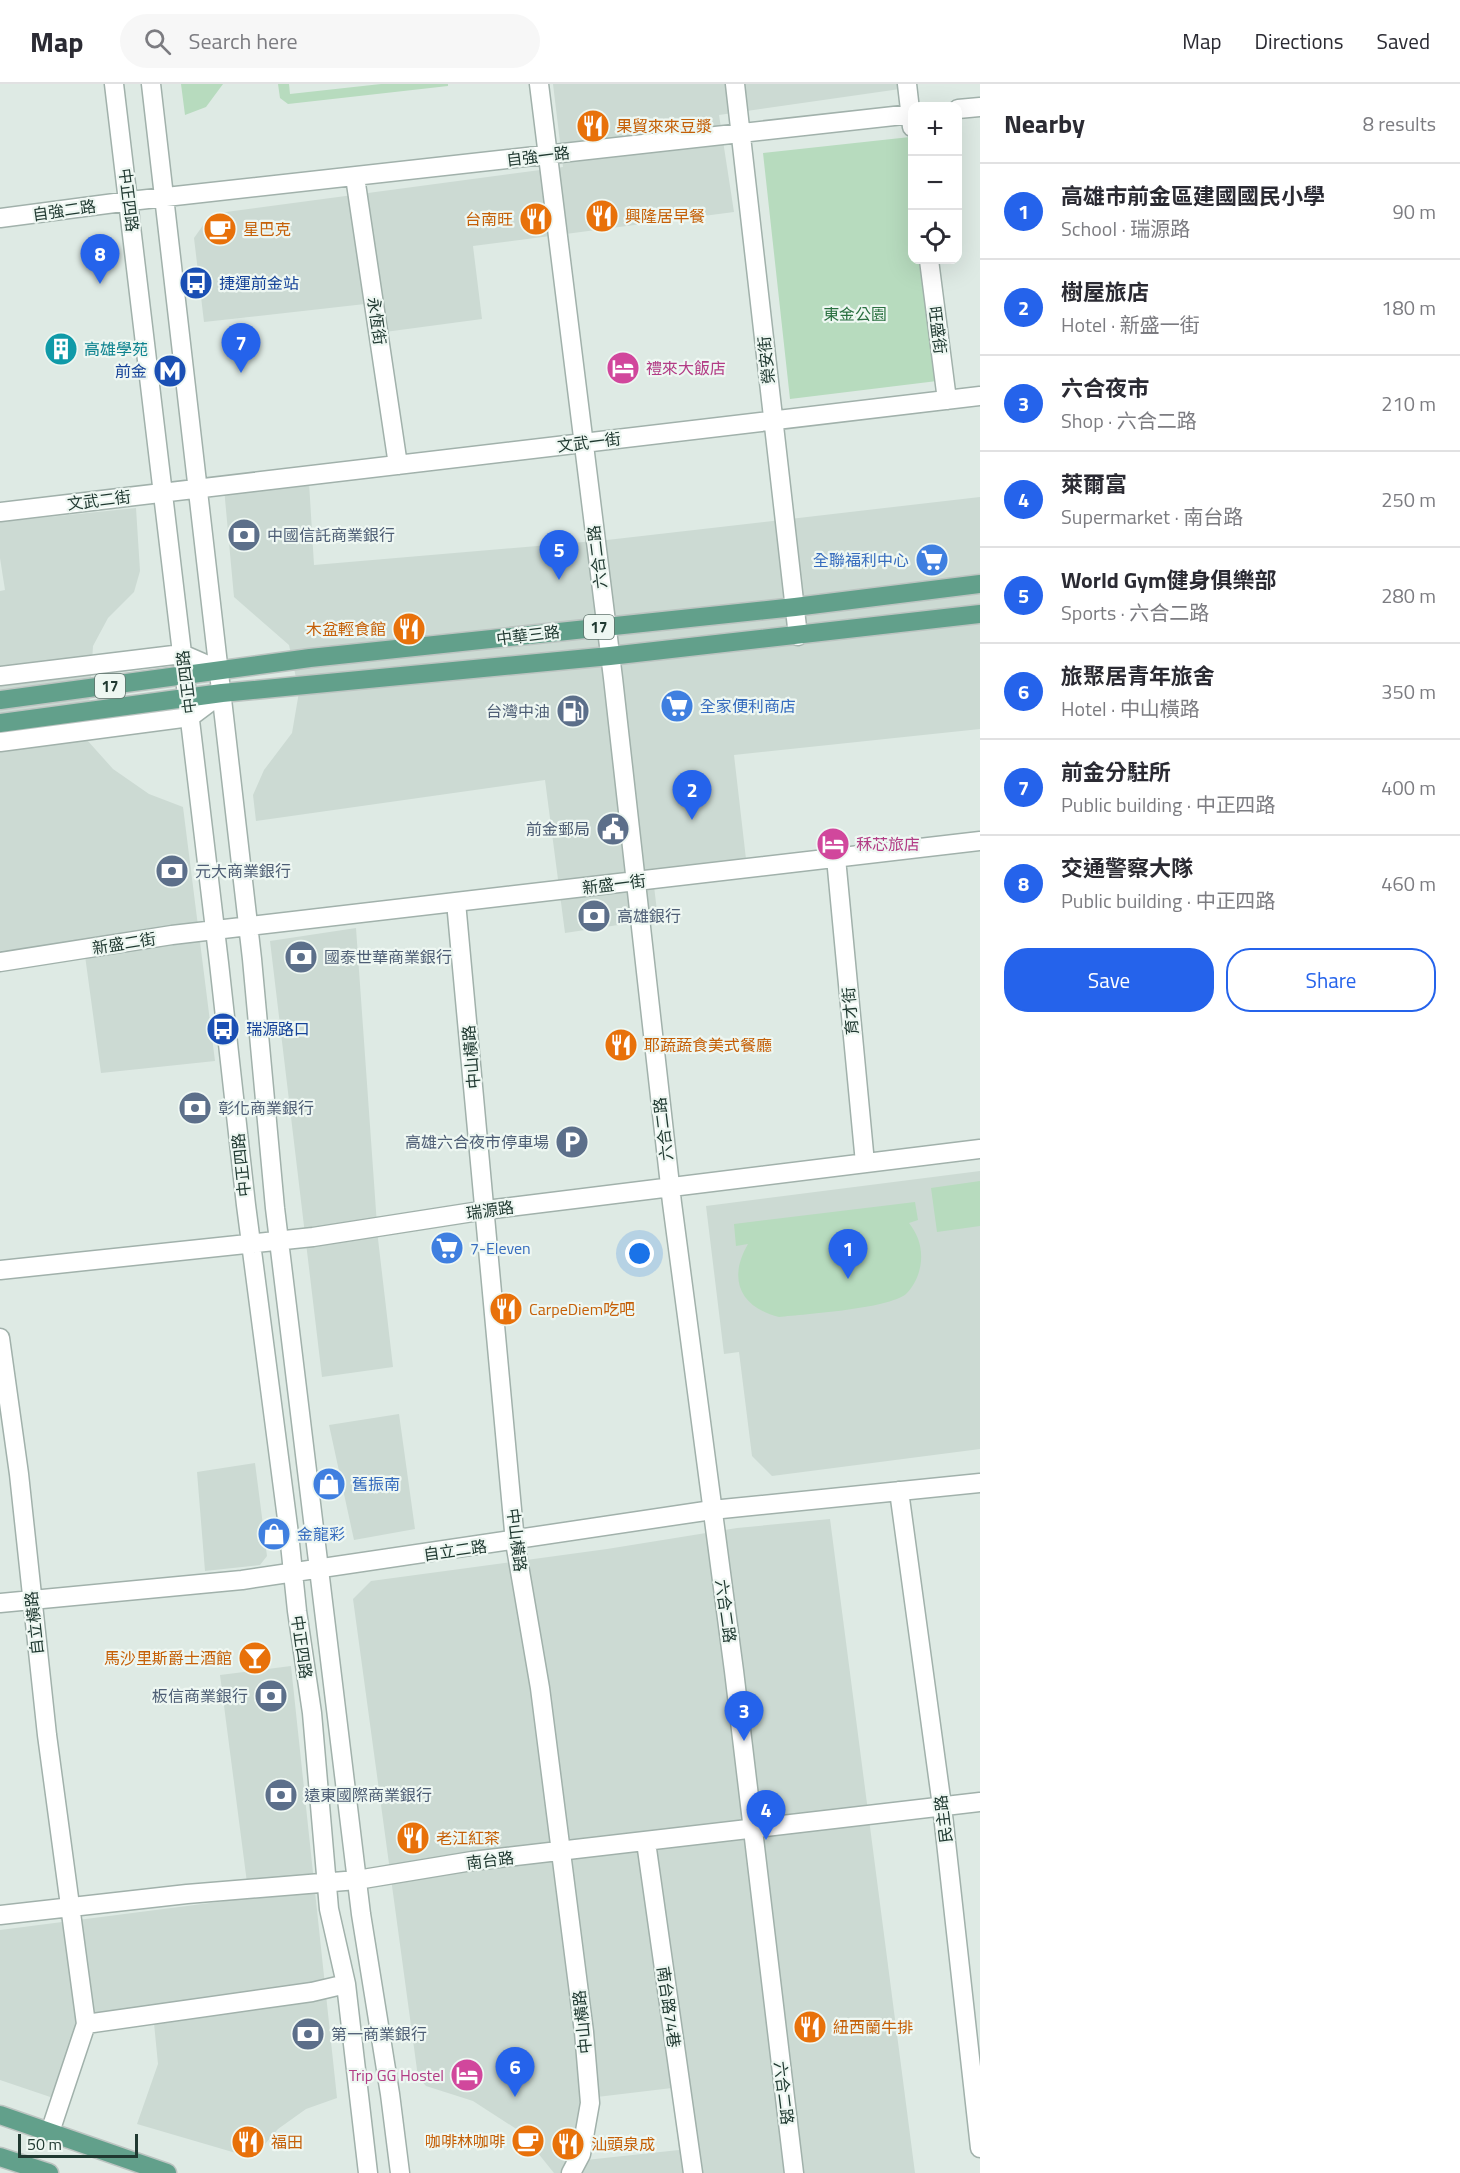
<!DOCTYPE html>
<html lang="en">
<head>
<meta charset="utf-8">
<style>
  :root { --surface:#fff; --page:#f7f7f7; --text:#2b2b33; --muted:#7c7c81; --line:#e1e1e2; --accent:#2563eb }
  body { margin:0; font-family:"Titillium Web","Noto Sans TC",sans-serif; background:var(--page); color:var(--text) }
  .controls { position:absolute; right:18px; top:18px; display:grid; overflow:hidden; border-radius:12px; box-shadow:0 6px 24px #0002 }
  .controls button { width:54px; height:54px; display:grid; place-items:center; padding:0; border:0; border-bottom:2px solid var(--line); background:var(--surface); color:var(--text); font:30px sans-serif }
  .scale { position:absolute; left:18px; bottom:15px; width:120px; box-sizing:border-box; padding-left:6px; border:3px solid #203931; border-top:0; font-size:16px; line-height:21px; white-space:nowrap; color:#203931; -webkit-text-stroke:4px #eef7f2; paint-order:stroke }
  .you { position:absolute; left:640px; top:1170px; width:21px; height:21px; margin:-15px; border:4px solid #fff; border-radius:50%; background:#1a73e8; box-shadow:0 0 0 9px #1a73e833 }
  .badge { display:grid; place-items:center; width:39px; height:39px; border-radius:50%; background:var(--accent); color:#fff; font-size:20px; font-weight:700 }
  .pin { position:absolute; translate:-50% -50px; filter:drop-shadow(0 2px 3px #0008) }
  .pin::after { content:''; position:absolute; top:32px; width:21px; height:18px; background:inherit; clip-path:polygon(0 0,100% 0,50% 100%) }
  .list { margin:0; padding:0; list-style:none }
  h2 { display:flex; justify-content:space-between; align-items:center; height:78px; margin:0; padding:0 24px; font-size:26px }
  h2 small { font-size:20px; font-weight:400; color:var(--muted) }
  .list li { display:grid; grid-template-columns:39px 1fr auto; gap:18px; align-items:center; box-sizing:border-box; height:96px; padding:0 24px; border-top:2px solid var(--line) }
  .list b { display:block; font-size:22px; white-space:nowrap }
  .list p { margin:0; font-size:20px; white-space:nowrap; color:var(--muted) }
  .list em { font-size:20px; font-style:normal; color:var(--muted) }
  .actions { display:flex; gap:12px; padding:18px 24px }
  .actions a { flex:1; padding:14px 0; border:2px solid var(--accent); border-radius:24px; text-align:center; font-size:21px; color:var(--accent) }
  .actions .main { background:var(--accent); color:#fff }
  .icon { flex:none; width:33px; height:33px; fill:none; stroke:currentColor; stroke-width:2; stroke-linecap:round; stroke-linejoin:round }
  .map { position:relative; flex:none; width:980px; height:2089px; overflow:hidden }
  header { display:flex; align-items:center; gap:36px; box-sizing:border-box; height:84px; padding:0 30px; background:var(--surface); border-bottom:2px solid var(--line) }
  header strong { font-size:28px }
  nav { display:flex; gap:33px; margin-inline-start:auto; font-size:21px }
  .search { width:420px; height:54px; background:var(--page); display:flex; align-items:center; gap:15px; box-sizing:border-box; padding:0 21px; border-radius:33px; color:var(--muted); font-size:22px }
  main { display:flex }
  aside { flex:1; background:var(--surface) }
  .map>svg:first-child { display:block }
  .built { fill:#ccdad3; fill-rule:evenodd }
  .green { fill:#b7dbbe }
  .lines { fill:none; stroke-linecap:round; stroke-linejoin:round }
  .minor-casing { stroke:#a1b1ab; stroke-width:21 }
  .major-casing { stroke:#bcc4c1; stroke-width:21 }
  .minor { stroke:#fff; stroke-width:18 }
  .major { stroke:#62a08b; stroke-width:18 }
  .labels { text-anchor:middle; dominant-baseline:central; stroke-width:4.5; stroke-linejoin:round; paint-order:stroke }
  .shield { fill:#eef7f2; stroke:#5e726b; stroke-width:1.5 }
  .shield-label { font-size:15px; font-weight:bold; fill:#203931 }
  .food-label { font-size:16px; fill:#c56008; stroke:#eef7f2; text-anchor:start }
  .street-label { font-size:16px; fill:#203931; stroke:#eef7f2 }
  .transit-label { font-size:16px; fill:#164399; stroke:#eef7f2; text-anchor:start }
  .park-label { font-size:16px; fill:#2a7040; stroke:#eef7f2 }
  .culture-label { font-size:16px; fill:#0d838f; stroke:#eef7f2; text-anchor:start }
  .hotel-label { font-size:16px; fill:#b23c85; stroke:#eef7f2; text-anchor:start }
  .service-label { font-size:16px; fill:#4e5e75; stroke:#eef7f2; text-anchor:start }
  .shop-label { font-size:16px; fill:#366cbe; stroke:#eef7f2; text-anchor:start }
</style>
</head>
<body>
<header>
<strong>Map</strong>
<div class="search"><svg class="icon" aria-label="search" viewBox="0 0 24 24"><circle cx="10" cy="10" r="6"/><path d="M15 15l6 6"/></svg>Search here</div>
<nav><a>Map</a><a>Directions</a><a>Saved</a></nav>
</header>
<main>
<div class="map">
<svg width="980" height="2089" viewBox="0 0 980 2089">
  <rect width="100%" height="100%" fill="#deeae4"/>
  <path class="built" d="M553,0H899L900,5L719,31L734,128L473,162L482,235L370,250L365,220L204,238L194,154L211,130L563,83Z
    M309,398L314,481L607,456L980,413V645L734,671L746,775L652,786L658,835L565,849L545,696L256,737L253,711L264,686L292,649L299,608L289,561L234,513L224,404Z
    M136,424L140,487L134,508L108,534L93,562L87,656L113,685L149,710L183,723L215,977L101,989L83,857L0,867V507L5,506L0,474V438Z
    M356,844L378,1155L393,1283L322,1293L270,857Z
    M980,1087V1365L772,1392L752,1372L739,1268L724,1270L706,1122Z
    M399,1330L415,1445L354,1456L329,1341Z
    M255,1379L267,1472L260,1481L205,1487L197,1388Z
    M830,1435L915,2089H554L521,2048L473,2017L426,2002L418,1993L353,1515L371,1497L607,1465L737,1444ZM672,2004L679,2066L586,2076L597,2013Z
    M291,1582L337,2014L306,2025L278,2045L253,2074L137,2040L158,1980L153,1929L96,1938L68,2019L0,1996V1846L249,1814L220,1591Z"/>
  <path class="green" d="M181,0H223L206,23L185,31Z
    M278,0H289L290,10L381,0H448V2L288,20L280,14Z
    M910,53L912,77V176H924L937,297L790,315L763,69Z
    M980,1097V1142L937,1148L931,1104Z
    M915,1118L918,1136L909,1139C918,1151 922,1162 921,1177C920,1189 915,1201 906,1210C887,1225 806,1230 779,1233C739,1223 728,1194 748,1160L736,1162L734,1140Z"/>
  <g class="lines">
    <defs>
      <path id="minor" d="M114,0L219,879L246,1121L289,1450L297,1527L312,1629L329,1825L346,1900L368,2089
        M151,0L252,875L275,1124L361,1830L390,2010L400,2089
        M539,0L613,594L672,1119L734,1587L794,2089
        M735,0L798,552
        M907,0L912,43
        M958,25L980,23
        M355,93L398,381
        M0,134L130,117L912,30
        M929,176L947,316
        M0,428L980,312
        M0,592L182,570L219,586
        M0,658L190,633L222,609
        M836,774L865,1079
        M456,818L515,1458L540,1604L584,1948L590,2019L581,2070L571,2089
        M0,878L172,851L980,757
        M0,1186L313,1153L486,1126L980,1065
        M0,1254L19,1390L47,1651L86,1940L50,2048
        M899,1407L942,1722L980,2064
        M0,1519L242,1496L712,1426L980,1399
        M646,1758L693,2089
        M0,1831L187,1810L357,1796L472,1777L980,1718
        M86,1940L312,1908L346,1900"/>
      <path id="major" d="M0,616L310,574L795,523L980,500
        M0,639L222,609L610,572L980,530
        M0,2031L167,2089
        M0,2073L49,2089"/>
    </defs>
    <use href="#minor" class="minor-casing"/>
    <use href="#major" class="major-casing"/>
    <use href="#minor" class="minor"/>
    <use href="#major" class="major"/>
  </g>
  <defs>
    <symbol id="restaurant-disc" viewBox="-11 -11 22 22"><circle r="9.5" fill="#e8710a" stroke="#eef7f2"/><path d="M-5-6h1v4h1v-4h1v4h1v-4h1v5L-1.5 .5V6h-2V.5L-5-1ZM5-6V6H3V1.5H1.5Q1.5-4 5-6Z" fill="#fff"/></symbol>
    <symbol id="cafe-disc" viewBox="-11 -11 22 22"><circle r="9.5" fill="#e8710a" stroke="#eef7f2"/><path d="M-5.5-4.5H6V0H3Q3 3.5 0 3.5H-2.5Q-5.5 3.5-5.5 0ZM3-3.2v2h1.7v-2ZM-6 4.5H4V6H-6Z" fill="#fff"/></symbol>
    <symbol id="bus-disc" viewBox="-11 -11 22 22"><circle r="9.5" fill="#1a4fb4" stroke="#eef7f2"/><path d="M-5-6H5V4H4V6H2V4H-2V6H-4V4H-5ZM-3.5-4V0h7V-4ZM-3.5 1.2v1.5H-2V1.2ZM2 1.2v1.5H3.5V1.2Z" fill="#fff"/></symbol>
    <symbol id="building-disc" viewBox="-11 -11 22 22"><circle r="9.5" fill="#0f9aa8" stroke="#eef7f2"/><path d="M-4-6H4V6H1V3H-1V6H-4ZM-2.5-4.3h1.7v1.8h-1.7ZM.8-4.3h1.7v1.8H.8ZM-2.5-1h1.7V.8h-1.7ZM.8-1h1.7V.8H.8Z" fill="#fff"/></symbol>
    <symbol id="hotel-disc" viewBox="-11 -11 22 22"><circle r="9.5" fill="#d1479c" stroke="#eef7f2"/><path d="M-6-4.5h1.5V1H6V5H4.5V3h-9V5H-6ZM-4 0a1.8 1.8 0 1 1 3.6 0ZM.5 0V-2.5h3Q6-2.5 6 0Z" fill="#fff"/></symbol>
    <symbol id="metro-disc" viewBox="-11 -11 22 22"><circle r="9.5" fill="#1a4fb4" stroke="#eef7f2"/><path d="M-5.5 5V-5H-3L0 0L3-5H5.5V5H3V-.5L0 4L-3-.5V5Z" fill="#fff"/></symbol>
    <symbol id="bank-disc" viewBox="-11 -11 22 22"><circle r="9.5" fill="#5c6f8a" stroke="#eef7f2"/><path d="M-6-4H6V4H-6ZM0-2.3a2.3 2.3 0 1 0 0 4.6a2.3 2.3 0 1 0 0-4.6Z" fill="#fff"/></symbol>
    <symbol id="supermarket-disc" viewBox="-11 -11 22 22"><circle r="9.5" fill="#3f7fe0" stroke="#eef7f2"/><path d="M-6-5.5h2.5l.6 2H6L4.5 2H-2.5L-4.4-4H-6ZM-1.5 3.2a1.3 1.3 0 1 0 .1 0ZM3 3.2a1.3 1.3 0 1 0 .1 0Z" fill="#fff"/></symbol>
    <symbol id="fuel-disc" viewBox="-11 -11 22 22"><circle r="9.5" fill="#5c6f8a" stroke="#eef7f2"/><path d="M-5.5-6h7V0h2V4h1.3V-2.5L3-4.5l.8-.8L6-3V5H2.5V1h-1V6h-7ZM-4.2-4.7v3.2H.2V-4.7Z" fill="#fff"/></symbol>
    <symbol id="civic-disc" viewBox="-11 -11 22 22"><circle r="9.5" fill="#5c6f8a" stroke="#eef7f2"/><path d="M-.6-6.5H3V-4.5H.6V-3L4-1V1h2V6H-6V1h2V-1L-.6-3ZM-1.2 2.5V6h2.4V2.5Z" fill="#fff"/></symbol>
    <symbol id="parking-disc" viewBox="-11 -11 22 22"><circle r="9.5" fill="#5c6f8a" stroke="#eef7f2"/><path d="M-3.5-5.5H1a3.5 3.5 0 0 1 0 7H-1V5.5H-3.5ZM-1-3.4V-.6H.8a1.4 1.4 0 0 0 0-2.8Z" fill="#fff"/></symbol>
    <symbol id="shop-disc" viewBox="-11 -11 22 22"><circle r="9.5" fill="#3f7fe0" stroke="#eef7f2"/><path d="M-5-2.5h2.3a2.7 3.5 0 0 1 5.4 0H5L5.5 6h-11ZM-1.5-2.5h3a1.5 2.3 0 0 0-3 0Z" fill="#fff"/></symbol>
    <symbol id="bar-disc" viewBox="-11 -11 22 22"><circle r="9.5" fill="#e8710a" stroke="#eef7f2"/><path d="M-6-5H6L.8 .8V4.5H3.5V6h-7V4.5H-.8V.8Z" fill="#fff"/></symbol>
  </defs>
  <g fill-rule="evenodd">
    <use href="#restaurant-disc" x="574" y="23" width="38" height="38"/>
    <use href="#restaurant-disc" x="583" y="113" width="38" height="38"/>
    <use href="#restaurant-disc" x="517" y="116" width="38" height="38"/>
    <use href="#cafe-disc" x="201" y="126" width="38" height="38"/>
    <use href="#bus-disc" x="177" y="180" width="38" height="38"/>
    <use href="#building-disc" x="42" y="246" width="38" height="38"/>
    <use href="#hotel-disc" x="604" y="265" width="38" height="38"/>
    <use href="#metro-disc" x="151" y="268" width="38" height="38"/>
    <use href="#bank-disc" x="225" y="432" width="38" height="38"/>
    <use href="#supermarket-disc" x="913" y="457" width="38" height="38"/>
    <use href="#restaurant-disc" x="390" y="526" width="38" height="38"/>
    <use href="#supermarket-disc" x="658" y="603" width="38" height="38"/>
    <use href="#fuel-disc" x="554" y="608" width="38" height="38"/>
    <use href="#civic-disc" x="594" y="726" width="38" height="38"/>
    <use href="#hotel-disc" x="814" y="741" width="38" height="38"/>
    <use href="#bank-disc" x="153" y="768" width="38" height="38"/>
    <use href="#bank-disc" x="575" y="813" width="38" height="38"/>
    <use href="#bank-disc" x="282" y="854" width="38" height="38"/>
    <use href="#bus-disc" x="204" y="926" width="38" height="38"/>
    <use href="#restaurant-disc" x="602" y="942" width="38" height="38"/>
    <use href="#bank-disc" x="176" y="1005" width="38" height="38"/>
    <use href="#parking-disc" x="553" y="1039" width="38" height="38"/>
    <use href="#supermarket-disc" x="428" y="1145" width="38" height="38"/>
    <use href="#restaurant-disc" x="487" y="1206" width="38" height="38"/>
    <use href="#shop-disc" x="310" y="1381" width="38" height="38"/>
    <use href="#shop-disc" x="255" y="1431" width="38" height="38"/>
    <use href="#bar-disc" x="236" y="1555" width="38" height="38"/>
    <use href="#bank-disc" x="252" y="1593" width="38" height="38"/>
    <use href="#bank-disc" x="262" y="1692" width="38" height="38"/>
    <use href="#restaurant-disc" x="394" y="1735" width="38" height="38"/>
    <use href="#restaurant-disc" x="791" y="1924" width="38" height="38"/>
    <use href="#bank-disc" x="289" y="1931" width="38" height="38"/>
    <use href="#hotel-disc" x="448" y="1972" width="38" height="38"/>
    <use href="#cafe-disc" x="509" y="2038" width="38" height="38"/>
    <use href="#restaurant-disc" x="229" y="2039" width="38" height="38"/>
    <use href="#restaurant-disc" x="549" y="2041" width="38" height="38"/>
  </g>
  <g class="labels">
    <g class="shield">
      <rect x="584" y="531" width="30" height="24" rx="4.5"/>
      <rect x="95" y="590" width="30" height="24" rx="4.5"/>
    </g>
    <g class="shield-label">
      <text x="599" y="543">17</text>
      <text x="110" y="602">17</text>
    </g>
    <g class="food-label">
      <text x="616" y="42">果貿來來豆漿</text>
      <text x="625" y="132">興隆居早餐</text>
      <text x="513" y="135" text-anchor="end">台南旺</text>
      <text x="243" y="145">星巴克</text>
      <text x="386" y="545" text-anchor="end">木盆輕食館</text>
      <text x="644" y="961">耶蔬蔬食美式餐廳</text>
      <text x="529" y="1225">CarpeDiem吃吧</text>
      <text x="232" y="1574" text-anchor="end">馬沙里斯爵士酒館</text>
      <text x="436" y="1754">老江紅茶</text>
      <text x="833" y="1943">紐西蘭牛排</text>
      <text x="505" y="2057" text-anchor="end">咖啡林咖啡</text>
      <text x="271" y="2058">福田</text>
      <text x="591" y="2060">汕頭泉成</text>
    </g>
    <g class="street-label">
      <text transform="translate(538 72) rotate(-7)">自強一路</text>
      <text transform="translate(129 116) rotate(83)">中正四路</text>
      <text transform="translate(64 126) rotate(-8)">自強二路</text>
      <text transform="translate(377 237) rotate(82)">永恆街</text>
      <text transform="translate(938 246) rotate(83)">旺盛街</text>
      <text transform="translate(766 276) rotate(-96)">榮安街</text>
      <text transform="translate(589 358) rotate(-7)">文武一街</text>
      <text transform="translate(99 416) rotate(-7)">文武二街</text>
      <text transform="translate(597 473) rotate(-97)">六合二路</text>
      <text transform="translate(528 551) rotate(-7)">中華三路</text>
      <text transform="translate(186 598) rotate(-97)">中正四路</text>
      <text transform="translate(614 800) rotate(-7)">新盛一街</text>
      <text transform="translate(124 859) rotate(-9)">新盛二街</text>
      <text transform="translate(850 927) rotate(-95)">育才街</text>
      <text transform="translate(471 973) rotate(-95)">中山橫路</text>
      <text transform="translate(663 1045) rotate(-97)">六合二路</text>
      <text transform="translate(241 1081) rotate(-96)">中正四路</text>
      <text transform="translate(490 1126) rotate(-8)">瑞源路</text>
      <text transform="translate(517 1456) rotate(83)">中山橫路</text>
      <text transform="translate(455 1466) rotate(-8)">自立二路</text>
      <text transform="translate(726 1527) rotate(82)">六合二路</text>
      <text transform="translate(34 1539) rotate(-96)">自立橫路</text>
      <text transform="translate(302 1563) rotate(82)">中正四路</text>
      <text transform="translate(943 1735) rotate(-97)">民主路</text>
      <text transform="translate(490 1776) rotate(-7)">南台路</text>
      <text transform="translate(669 1923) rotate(82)">南台路74巷</text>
      <text transform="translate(582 1938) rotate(-96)">中山橫路</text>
      <text transform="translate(784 2009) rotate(83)">六合二路</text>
    </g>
    <g class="transit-label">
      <text x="219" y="199">捷運前金站</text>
      <text x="147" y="287" text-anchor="end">前金</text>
      <text x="246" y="945">瑞源路口</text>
    </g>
    <g class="park-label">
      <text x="855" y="230">東金公園</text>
    </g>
    <g class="culture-label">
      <text x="84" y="265">高雄學苑</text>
    </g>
    <g class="hotel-label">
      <text x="646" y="284">禮來大飯店</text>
      <text x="856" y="760">秝芯旅店</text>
      <text x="444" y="1991" text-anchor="end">Trip GG Hostel</text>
    </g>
    <g class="service-label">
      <text x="267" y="451">中國信託商業銀行</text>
      <text x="550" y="627" text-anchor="end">台灣中油</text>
      <text x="590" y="745" text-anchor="end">前金郵局</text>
      <text x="195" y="787">元大商業銀行</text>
      <text x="617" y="832">高雄銀行</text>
      <text x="324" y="873">國泰世華商業銀行</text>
      <text x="218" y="1024">彰化商業銀行</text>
      <text x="549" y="1058" text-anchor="end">高雄六合夜市停車場</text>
      <text x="248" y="1612" text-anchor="end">板信商業銀行</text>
      <text x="304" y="1711">遠東國際商業銀行</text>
      <text x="331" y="1950">第一商業銀行</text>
    </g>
    <g class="shop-label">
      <text x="909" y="476" text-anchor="end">全聯福利中心</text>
      <text x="700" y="622">全家便利商店</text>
      <text x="470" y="1164">7-Eleven</text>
      <text x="352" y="1400">舊振南</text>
      <text x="297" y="1450">金龍彩</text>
    </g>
  </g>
</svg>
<div class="controls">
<button>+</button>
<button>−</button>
<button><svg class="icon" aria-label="locate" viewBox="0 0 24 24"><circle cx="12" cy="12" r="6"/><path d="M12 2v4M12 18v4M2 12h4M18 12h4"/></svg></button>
</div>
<div class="scale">50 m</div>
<div class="you"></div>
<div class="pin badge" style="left:848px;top:1195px">1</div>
<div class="pin badge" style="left:692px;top:736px">2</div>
<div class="pin badge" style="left:744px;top:1657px">3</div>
<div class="pin badge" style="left:766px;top:1756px">4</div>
<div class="pin badge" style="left:559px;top:496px">5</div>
<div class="pin badge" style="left:515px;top:2013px">6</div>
<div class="pin badge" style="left:241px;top:289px">7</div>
<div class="pin badge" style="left:100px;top:200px">8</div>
</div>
<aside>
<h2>Nearby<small>8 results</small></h2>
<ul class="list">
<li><span class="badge">1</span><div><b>高雄市前金區建國國民小學</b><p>School · 瑞源路</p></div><em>90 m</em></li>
<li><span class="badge">2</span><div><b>樹屋旅店</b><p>Hotel · 新盛一街</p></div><em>180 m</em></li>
<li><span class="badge">3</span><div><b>六合夜市</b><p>Shop · 六合二路</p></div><em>210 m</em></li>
<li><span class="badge">4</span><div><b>萊爾富</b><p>Supermarket · 南台路</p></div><em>250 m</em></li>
<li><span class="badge">5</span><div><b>World Gym健身俱樂部</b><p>Sports · 六合二路</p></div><em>280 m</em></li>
<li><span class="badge">6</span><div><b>旅聚居青年旅舍</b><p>Hotel · 中山橫路</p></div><em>350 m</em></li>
<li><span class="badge">7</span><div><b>前金分駐所</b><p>Public building · 中正四路</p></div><em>400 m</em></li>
<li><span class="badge">8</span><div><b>交通警察大隊</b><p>Public building · 中正四路</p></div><em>460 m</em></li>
</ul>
<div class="actions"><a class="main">Save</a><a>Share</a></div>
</aside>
</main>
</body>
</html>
